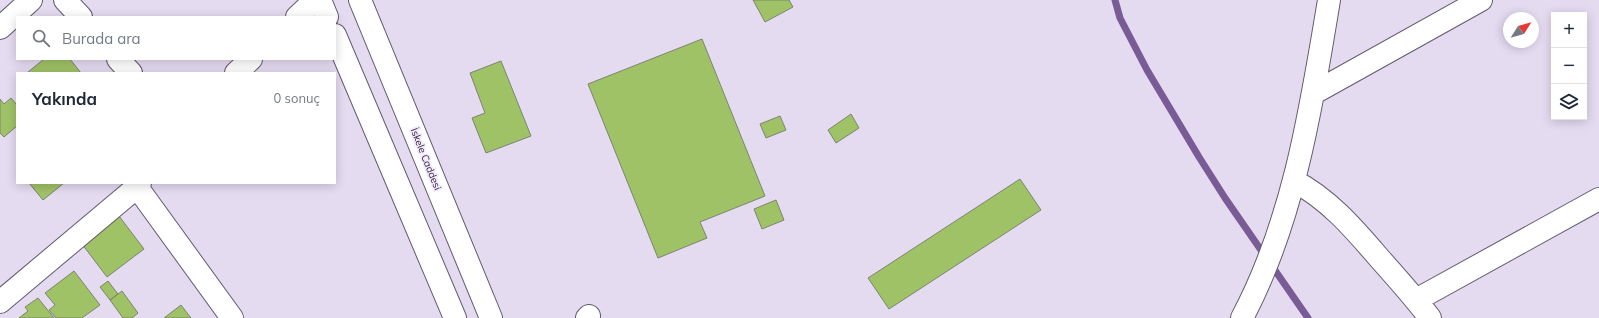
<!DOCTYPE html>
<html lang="tr">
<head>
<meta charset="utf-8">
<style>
  :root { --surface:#fff; --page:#f2f2f3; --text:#1f2937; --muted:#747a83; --line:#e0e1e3 }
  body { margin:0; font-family:Mulish,sans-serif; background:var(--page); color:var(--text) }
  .controls { position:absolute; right:12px; top:12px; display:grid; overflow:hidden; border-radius:0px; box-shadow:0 2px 10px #0003 }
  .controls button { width:36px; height:36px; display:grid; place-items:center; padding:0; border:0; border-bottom:1px solid var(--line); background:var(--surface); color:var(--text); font:20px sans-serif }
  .compass { position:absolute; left:1503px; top:12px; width:36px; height:36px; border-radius:50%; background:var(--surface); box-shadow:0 2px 10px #0003; rotate:53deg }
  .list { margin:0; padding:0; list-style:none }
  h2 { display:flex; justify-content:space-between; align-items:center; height:52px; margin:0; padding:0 16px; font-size:17px }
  h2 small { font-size:13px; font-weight:400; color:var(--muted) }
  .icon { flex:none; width:22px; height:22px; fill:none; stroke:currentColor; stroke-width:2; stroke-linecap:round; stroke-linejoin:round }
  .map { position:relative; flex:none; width:1599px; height:318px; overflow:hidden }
  .search { position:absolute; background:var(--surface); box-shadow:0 2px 10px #0003; left:16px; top:16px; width:320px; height:44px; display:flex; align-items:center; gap:10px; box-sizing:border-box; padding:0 14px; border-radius:0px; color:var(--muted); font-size:15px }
  .panel { position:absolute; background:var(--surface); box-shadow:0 2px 10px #0003; left:16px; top:72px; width:320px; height:112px; border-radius:0px }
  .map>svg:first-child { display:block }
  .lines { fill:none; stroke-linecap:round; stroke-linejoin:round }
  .stream { stroke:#795c96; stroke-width:7 }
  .building { fill:#a0c267; stroke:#7b8470 }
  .minor-casing { stroke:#625a6c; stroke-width:24 }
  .major-casing { stroke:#625a6c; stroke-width:24 }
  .minor { stroke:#fff; stroke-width:22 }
  .major { stroke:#fff; stroke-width:22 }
  .labels { text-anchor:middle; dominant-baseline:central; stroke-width:3.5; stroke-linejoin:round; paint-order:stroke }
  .street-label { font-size:10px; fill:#2a262e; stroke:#f3e9ff }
</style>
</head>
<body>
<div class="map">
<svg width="1599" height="318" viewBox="0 0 1599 318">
  <rect width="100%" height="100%" fill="#e5dbf1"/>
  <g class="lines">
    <path class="stream" d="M1115,0L1120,18L1147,70L1199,157L1225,198L1308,318"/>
  </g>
  <path class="building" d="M753,0H789L793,7L765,22Z
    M702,39L765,196L700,222L707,238L658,258L588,84Z
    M44,59H70L81,73H29L28,72Z
    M501,61L531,136L486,153L472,118L485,113L470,73Z
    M11,98L17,105V126L4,137L0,133V99L4,104Z
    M851,114L859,128L836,143L828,130Z
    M780,116L786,130L766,138L760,124Z
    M1020,179L1041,210L889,309L868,278Z
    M29,183H64L43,200Z
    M776,200L784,220L762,229L754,209Z
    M119,216L144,249L107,277L82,244Z
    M74,271L100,305L82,318H56L49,310L55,305L45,293Z
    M108,281L118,294L110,300L100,287Z
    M122,291L138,313L132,318H123L110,300Z
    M38,298L54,318H19L28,311L25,307Z
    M181,305L191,318H164Z"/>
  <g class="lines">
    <defs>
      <path id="minor" d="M65,0L81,17
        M297,17L315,0
        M0,28L31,0
        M118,59L131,73
        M236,73L251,59
        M1314,93L1481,0
        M1294,181C1329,199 1355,230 1380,259C1397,278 1414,297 1430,318
        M137,187L232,318
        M1416,300L1599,199
        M0,302L137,187L140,183
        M587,318L589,316
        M1242,318C1294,220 1311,108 1329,0"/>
      <path id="major" d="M320,0L327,17
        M360,0L491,318
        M335,35L455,318"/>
    </defs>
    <use href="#minor" class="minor-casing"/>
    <use href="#major" class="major-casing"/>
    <use href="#minor" class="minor"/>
    <use href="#major" class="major"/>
  </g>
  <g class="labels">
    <g class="street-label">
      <text transform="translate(426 159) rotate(68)">İskele Caddesi</text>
    </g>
  </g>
</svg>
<div class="controls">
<button>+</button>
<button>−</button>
<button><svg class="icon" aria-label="layers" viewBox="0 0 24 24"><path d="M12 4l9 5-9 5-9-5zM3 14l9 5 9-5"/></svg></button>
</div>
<svg class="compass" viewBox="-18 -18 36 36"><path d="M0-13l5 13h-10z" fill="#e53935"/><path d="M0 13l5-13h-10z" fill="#747a83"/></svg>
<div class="search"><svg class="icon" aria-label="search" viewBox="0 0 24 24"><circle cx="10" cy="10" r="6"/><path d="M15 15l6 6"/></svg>Burada ara</div>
<section class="panel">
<h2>Yakında<small>0 sonuç</small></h2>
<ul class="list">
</ul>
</section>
</div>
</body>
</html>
